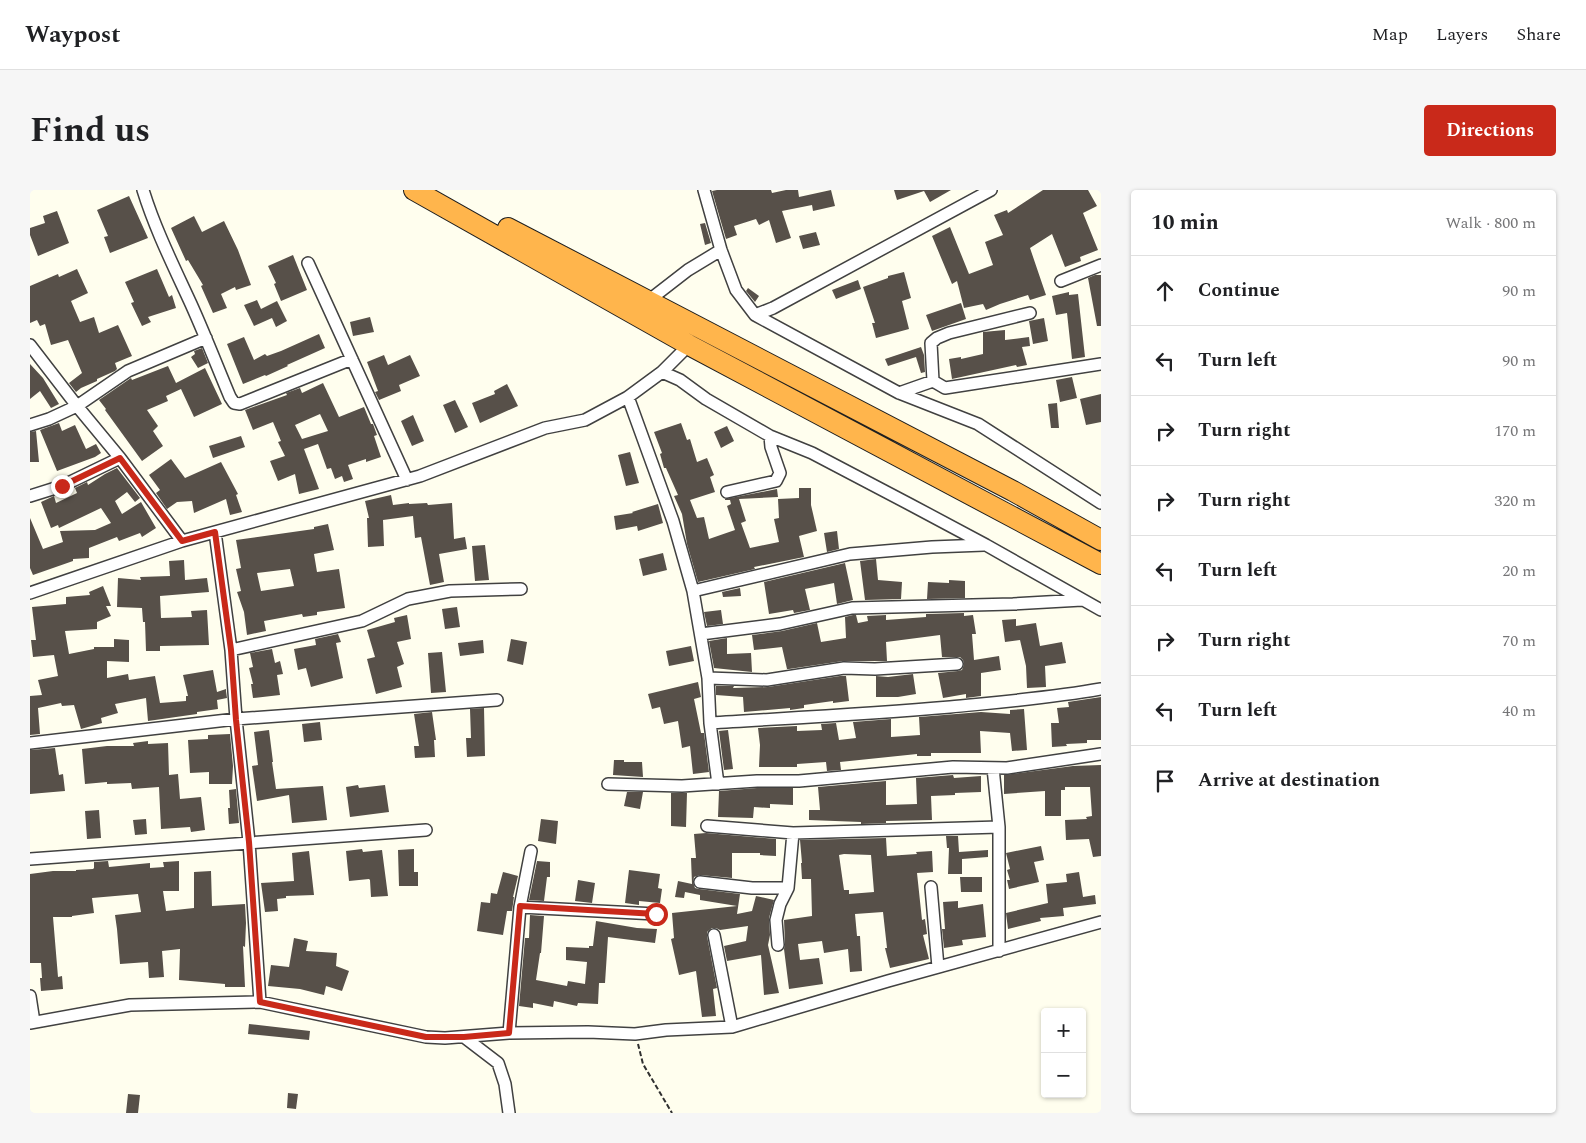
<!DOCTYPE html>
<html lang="en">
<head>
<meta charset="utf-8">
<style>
  :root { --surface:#fff; --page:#f6f6f6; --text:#202124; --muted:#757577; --line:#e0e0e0; --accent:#c9291a }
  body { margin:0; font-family:Spectral,serif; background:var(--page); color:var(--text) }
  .controls { position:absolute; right:15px; bottom:15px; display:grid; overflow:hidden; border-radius:5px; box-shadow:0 1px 4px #0004 }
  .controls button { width:45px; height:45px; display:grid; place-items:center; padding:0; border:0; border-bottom:1px solid var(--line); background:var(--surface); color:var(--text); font:25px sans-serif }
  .stop { position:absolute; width:15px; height:15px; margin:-11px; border:4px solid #c9291a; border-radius:50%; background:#fff }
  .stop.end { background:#c9291a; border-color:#fff; box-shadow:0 1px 5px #0008 }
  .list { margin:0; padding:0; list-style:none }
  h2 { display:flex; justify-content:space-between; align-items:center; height:65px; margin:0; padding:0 20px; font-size:21px }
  h2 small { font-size:16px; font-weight:400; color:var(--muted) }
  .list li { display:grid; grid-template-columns:32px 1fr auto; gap:15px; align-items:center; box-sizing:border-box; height:70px; padding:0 20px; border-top:1px solid var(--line) }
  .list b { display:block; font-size:19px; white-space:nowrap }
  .list em { font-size:16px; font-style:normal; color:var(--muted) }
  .icon { flex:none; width:28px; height:28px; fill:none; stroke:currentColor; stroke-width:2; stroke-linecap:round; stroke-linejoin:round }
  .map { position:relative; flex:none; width:1071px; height:923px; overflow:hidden; border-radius:5px }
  header { display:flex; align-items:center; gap:30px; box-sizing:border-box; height:70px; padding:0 25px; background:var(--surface); border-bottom:1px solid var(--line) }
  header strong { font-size:24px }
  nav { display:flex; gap:28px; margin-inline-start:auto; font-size:18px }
  .intro { display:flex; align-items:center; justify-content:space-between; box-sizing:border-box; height:120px; padding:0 30px }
  h1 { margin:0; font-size:35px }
  .button { padding:12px 22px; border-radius:5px; background:var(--accent); color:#fff; font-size:18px; font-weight:700 }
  main { display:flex; gap:30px; padding:0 30px }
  aside { flex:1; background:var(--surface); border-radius:5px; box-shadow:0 1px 4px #0004 }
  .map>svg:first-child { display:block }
  .building { fill:#575049; fill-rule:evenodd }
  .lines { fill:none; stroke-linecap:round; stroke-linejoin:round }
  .street-casing { stroke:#414141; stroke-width:14 }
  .highway-casing { stroke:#1f1f1f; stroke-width:22 }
  .path { stroke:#303030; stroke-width:2; stroke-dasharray:5 2.5; stroke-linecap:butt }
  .street { stroke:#fff; stroke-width:11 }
  .highway { stroke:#ffb54c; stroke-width:20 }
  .route { stroke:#c9291a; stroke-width:6 }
</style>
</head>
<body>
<header>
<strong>Waypost</strong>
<nav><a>Map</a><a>Layers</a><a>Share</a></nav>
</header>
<div class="intro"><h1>Find us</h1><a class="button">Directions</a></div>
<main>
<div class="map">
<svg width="1071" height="923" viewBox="0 0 1071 923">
  <rect width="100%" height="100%" fill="#fffeee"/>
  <path class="building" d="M687,0H741L742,3L756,0H768L769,7L801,0L805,16L783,21L782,15L752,21L761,48L746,53L739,30L729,35L726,29L704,36L707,45L696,49L682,1Z
    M864,0H921L900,12L894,1L867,10Z
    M1013,0H1058L1067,16L1053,23L1068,60L1050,67L1051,71L1035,77L1022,44L1000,58L1016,105L1000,110L998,105L970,114L956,120L953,114L934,118L927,91L922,94L902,46L920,37L939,84L963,75L955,52L973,45L964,25L977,20L978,23Z
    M99,6L118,48L80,63L74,47L78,46L67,20Z
    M27,21L39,53L8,66L0,45V38L15,33L13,26Z
    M164,26L172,42L194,31L208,60L221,95L206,100L205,97L191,104L197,118L183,123L171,96L173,95L158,70L156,71L141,38Z
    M675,33L681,53L675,55L670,34Z
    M786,42L790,55L773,59L769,46Z
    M263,65L277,100L251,111L244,94L246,93L238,76Z
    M47,79L58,103L41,111L50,132L64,127L69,143L88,135L102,166L85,173L87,179L85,181L67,189V191L51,198L46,202L39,193L52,183L38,150L21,155L15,134L10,136L7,130L0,133V96L28,84L29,87Z
    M127,79L139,107L142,105L146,118L118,127L121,132L112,136L101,113L104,112L95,92Z
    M874,82L881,108L872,111L879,139L846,148L842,133H845L833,97L858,88V86Z
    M1065,85H1071V136H1067L1058,88Z
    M828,90L831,99L806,109L802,100Z
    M718,98L729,106L725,112L716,101Z
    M1039,102V105L1048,104L1055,167L1042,169L1037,123L1026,125L1022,106Z
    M227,110L231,119L247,111L257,131L246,137L242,128L224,136L214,115Z
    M931,113L936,129L902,141L896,125Z
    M340,127L344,142L323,146L320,132Z
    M1014,128L1018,151L1003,154L999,131Z
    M975,140V150L999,147L1000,156L992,157L997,175L987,177L986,175L922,189L919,169L931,167V169L953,164V142Z
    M289,144L295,158L257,175L258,176L236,186L235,185L213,194L197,154L214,147L224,170L235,164L237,166L251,161Z
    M891,157L894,165L895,182L891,183L886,167L858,176L855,169Z
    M172,158L178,173L168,178L161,167L165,164L164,161Z
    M354,165L358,175L380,165L390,186L369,195L371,201L349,210L345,202L348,201L337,172Z
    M0,174L13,188L29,214L21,218L10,201L0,209Z
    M138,176L146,193L175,178L192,214L164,227L151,199L136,206L138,211L117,220L128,236L123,241L133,256L112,271L75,220L76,219L69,210L101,188L102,190Z
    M1042,187L1047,208L1030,212L1026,190Z
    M293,193L309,227L334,217L341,234H343L347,245L344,246L351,267L336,272V269L318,275L323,289L314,292L312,286L305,289L301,278L297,279L288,254L274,259L289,299L269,304L265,284L248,291L240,271L255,266L248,252L251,251L243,232L223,240L215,220L257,205L256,203L270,198L272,203ZM290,224L298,241L272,249L265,235Z
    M477,194L488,216L450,233L442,213L465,204L464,201Z
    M1071,204V232L1056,235L1050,209Z
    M425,210L438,237L425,243L413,215Z
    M1027,213L1029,238H1021L1018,214Z
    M383,225L394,251L382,256L371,231Z
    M29,233L32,241L45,235L56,259L66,254L71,263L65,267L27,281L10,240Z
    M651,233L657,250L660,249L667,272L677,268L684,285L680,287L685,302L660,310L667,328L674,327L679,349L705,340L697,316L701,314L700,310H695V309L747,299L748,307L709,309L716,331L711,333L720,358L749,352L744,329L749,328L748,309L769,308V298H781V315L787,341L769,346L774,367L724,377L725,379L668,392L657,354L652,324L644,306L648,305L636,278H634L630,264L632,263L624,242Z
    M697,236L704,251L691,258L684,242Z
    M6,241L9,272H0V242Z
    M211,246L215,257L183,268L179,256Z
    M600,262L609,293L596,296L588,265Z
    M141,269L155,288L191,272L208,304L206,305L212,322L200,325L196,309L164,323L162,311L147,312L137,319L126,303L130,300L119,285Z
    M87,278L110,308L105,312L97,302L85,311L92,324L111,312L126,338L112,347L110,343L89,351L87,347L59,358V368L43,369V371L3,385L0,378V328L13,359L33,352L30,341L65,340L81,333L71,318L29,338L28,335L21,338L11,312L24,306L26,313L47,303L45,298L57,292L58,295L75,284Z
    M361,305L363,315L379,313V314L397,313L398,315L422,313L424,349L435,347L437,359L409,364L414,392L400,395L391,347L385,348L383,326L353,330L354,356L338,357L337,328H339L335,311Z
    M628,314L633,333L608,341L607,336L586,340L584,326L603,323L602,322Z
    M298,334L304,360L284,364L287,382L309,379L315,418L287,422V425L273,427L272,424L234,431L236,441L217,445L214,422L207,402L211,401L206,379L211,378L206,350L284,339V337ZM260,379L264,396L231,401L227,383Z
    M807,341L809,359L797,362L794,343Z
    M455,355L459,390L445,391L442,356Z
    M633,363L637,380L613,386L609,369Z
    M846,369L848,390L872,392L871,409L835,410L830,371Z
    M154,370L155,390L177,388L179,402L130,406L131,428L162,427L161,421L177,420L179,455L130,456V461H116L115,432H113L112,418L87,417L88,388L111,390L110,387L140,386L139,371Z
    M815,373L823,410L807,414L804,393L775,399L780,420L764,423L763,420L739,424L734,392Z
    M919,390L935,391V408L897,409L898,392L919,393Z
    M73,396L81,416H76L81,426L67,432V439L35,441L39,464L64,459V457H84V449L99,450V472L77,471V488L98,484L99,490L125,486L130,513L156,511V506H158L153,485L183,480L187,502L196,499V501L197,508L187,510L188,519L167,522V524L118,531L116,508L85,514L88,523L71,528L72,533L51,539L44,515L32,516L31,513L8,518L10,544L0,545V506L12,505L8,490L28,486L24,465L3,467L1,450H6L2,417L36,414V407L60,405L59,402Z
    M710,398L711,406L693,407L692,402Z
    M427,417L430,437L415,439L412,419Z
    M691,420L693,434L677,436L674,422Z
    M934,423V426L943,425L946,444H942L944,470L969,466L971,480L951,483V506L936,508V504L913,508L908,483L928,481L932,480L934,474L933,470L930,467H912L910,445L856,452L857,471H813L759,479H757L752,457L724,460L722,445L752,441L787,433L791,452L816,448L815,427L823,425H826L828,433L838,431L837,426L856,425V430L896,427V424Z
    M377,425L381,449L367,452L374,474L367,477L372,497L346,504L337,469L345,467L337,440L365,432L364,428Z
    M986,429V436L1006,433L1010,456L1032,452L1036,473L1015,476L1016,497L997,498L996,476L990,450L975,452L972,430Z
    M308,444L311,452L306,453L313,488L281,497L276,478L268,480L264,459L286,455L285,449Z
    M697,448V464L721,463L722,482L684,478L679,451Z
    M481,449L497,452L493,475L477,471Z
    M453,450L454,463L430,466L428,453Z
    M661,456L664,471L639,476L636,461Z
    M242,459L245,473L250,471L253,484L247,485L250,505L223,508L221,494H223L219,478L223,477L220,463Z
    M412,462L416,502L401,503L398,463Z
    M883,484L886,504L868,507H846V486L858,487Z
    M810,486H816L819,511L803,513V511L774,515V518L760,520V518L714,522L713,507L686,505V496H704L703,498L738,497Z
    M668,492L671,507L664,509L671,543H674L679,582L663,584L660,556L652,558L648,531L634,534L630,517L622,519L618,504Z
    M1071,507V550H1057V553L1036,554L1037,556L1022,557L1021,533H1029L1027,518L1039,517L1038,512Z
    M454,518L455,566L437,567L436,548H441L440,519Z
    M994,519L997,560L982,561L980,543L950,541L951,563H901V566H887V564L810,572L811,580L797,581L796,572L767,574V577H729L730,555L728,538L767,536V541L792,540L791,534L806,533L809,550L826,548L823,532L861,529V547L890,545L889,527L951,522L980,524V520Z
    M402,522L406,550H404L405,567L385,568L384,556H389L384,524Z
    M290,532L292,550L274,552L272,534Z
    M239,540L243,572H242L246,599L293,596L297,630L262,633L259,605L227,611L222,576L228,575L224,542Z
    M698,540L703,579L694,580L689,541Z
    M200,544L203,576L202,594H179V582L160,583L158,550L178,549V545Z
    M118,551V554L138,553L139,585L148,584L150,609L171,607L175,640L161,642L160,637L131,639L129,597L102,599L101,593L77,594V592L55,594L52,559L77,556H104L103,553Z
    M25,558L29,585L33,584L35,601L0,604V560Z
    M584,570H594V572H612L613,587L583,585Z
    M1071,575V666L1063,667L1059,649L1036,650L1035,630L1057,629L1056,627L1062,626L1060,597H1035V600H1031V626H1015V601L974,604V585L1043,576Z
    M923,585L924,588L951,586V602L925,603V605L901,606L902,630L856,631V633L831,634V632L779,630V620H790L788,597L856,591V615L887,614L886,588Z
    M328,595L329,598L355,595L359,622L320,627L316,597Z
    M727,598H763V615L740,614V618L724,617L723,628L688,627L689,601Z
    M206,599L209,633L199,634L198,618H200L199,600Z
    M597,602H613L610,619L594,616Z
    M641,603H657L656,637L641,636Z
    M69,620L71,648L57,649L55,621Z
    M116,629L117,644L105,645L103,630Z
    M511,629L528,631L526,654L508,651Z
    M676,643L746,649V666L730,665V663H702V688L670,685L664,687L663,692L665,698L669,699L710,704L707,724L722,721L726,706L744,710L739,728L740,745L738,755L749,803L734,805L731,765L697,771L694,756L716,751L718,736L690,740L686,738H682L677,742V746L687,798L683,799L686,826L672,827L666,781L649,785L641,749L644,748L642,723L707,716L670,710V705L655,702L654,708L645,707L648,691L662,694L661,668H666L664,644Z
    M916,646H928L929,662L958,660V667L932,669V684H918L919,658H917Z
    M856,648L857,666L887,664L886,662L902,661L903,682L887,683L892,730L895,729L897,744L893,745L899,769L860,778L855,758H857L853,722L825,724L827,746H830L832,781L820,782L818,759L794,763L792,751L768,754L770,770L789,768L793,794L759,799L754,759L755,754L754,730L782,726L781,689H772L771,673H772L770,650ZM814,664L841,665L844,702L819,704V700H814L809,665Z
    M1011,656L1014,670L1004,672L1009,692L979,699L977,690H980L977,680L980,679L976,663Z
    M332,659L333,662L352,660L358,706L341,707L340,690L339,689L319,691L316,661Z
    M384,659V682H388V696H369L368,660Z
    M279,661L284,705L256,706V708L247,709L248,721L235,722L231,693L264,691L262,663Z
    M78,671L79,677L120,673V678L134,677L133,672H135L149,671V701H133L136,721L164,718V682L181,681L182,716L215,714L216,733L215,757L213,756L215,797H195V794L149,790L150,759L132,761L134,787L119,788L118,772L90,774L87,739L85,725L111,722L108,704L62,708L64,723L42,726V727H23L28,787L32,786L33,799L11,801L10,788H12L11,773H0V684L23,681H46V680L63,679L64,678V672Z
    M507,671L520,672V687H517L514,711L499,710Z
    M599,680L630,684L628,698L632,699L630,713L609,711V715L595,713Z
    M473,682L488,686L483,707H484L482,721H477L473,745L447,741L451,712L460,713L461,703L467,704Z
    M1049,682L1053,707L1065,705L1066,714L1033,718L1034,726L1010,728L1011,731L978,739L976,723L1018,713L1016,694L1037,692L1036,684Z
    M930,687H952V702H931Z
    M548,690L565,693L562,713L545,711Z
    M928,711V718L953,714L956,747L932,750L933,755L914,758L912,739H915L913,712Z
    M500,725L514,726L511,763H510L506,790L537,796L538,791L555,794L557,772L536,770V757L559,758V756H563L566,731L607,738L627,739L625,753L578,747L575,793H569L568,814L548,813L547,816L524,811L523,817L503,813V818L489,816L495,748H499Z
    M264,748L278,751L276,761L307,763L306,776L319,781L312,801L296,796L294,805L270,799L238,796L241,775L259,777Z
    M219,834L280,841L279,850L218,844Z
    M258,903L268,904L266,919L257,918Z
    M98,904L110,905L108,923H96Z"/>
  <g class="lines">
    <defs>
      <path id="street" d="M113,0C125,39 144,77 161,114C175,145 187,176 200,207L204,213L210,214L322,169
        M674,0L691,60L706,100L725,125L869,203L948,234L1071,313
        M278,73L377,290
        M1031,91L1071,75
        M618,111L658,80L691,60
        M725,125L743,118L961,0
        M0,155L47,216L90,268L152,351
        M632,182L650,190L676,209L740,246L782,263L881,315L956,355L1071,420
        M903,191L901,153L907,148L919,143L1000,123
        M869,203L903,191L915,198L1071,174
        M598,207L643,331L663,401L678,488L680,533L688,594
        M0,235L19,229L47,216L98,181L176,148
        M697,302L746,291L750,283L741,257L740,246
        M0,306L32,296L90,268
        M185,342L201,460L206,529L219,652L230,812
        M663,401L820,364L902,357L954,355
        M0,403L152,351L390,286L515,238L555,230L598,207L632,182L659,155
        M671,444L750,434L822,418L983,414L1052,410
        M201,460L332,431L378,409L420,401L491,399
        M678,488L737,490L814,478L845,479L927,474
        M680,533C760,528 840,524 920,517C970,512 1021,508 1071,499
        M0,553L206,529L467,510
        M963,578L969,637V761
        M578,594L652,596L727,591H769L923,577L977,578L1071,564
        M677,636L763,643L969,637
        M0,669L396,640
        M670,692L722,698H758
        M901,697L908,777
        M490,717L626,724
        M684,745L702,837
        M748,755L746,730L750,714L758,698L763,643
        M0,806L4,832
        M0,833L100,815L230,812L396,847L415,848L479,843L558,842L605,844L636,840L702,837L858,791L1071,732
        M479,843L490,717L501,661
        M434,847L468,873L475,894L479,923"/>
      <path id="highway" d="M384,0L659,155L1071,374
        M478,38L983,301L1071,350"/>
    </defs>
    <use href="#street" class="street-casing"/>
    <use href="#highway" class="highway-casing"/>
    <path class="path" d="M608,854L613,874L642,923"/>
    <use href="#street" class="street"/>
    <use href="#highway" class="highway"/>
  </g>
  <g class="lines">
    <path class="route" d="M32,296L90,268L152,351L185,342L201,460L206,530L219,652L230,812L396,847H434L479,843L490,716L626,724"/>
  </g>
</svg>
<div class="controls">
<button>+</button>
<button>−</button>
</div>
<div class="stop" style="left:626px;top:724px"></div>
<div class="stop end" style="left:32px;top:296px"></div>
</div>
<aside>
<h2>10 min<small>Walk · 800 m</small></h2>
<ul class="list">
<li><svg class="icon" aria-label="ahead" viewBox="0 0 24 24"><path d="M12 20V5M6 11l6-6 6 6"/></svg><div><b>Continue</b></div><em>90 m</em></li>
<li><svg class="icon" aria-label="left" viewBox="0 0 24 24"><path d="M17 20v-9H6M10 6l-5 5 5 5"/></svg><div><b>Turn left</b></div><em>90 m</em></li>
<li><svg class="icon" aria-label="right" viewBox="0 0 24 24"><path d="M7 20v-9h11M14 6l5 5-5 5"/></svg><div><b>Turn right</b></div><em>170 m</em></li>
<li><svg class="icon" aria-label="right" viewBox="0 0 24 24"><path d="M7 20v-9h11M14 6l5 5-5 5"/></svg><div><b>Turn right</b></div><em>320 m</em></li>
<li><svg class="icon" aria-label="left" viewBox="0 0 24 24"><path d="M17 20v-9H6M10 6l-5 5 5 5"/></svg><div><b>Turn left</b></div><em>20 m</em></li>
<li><svg class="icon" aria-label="right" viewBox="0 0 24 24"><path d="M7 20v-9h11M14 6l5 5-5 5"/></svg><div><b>Turn right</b></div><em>70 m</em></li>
<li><svg class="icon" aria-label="left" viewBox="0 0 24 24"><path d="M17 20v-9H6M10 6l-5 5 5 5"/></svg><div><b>Turn left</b></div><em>40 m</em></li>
<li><svg class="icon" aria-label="arrive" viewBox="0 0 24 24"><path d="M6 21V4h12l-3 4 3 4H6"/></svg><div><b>Arrive at destination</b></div></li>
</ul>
</aside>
</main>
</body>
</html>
